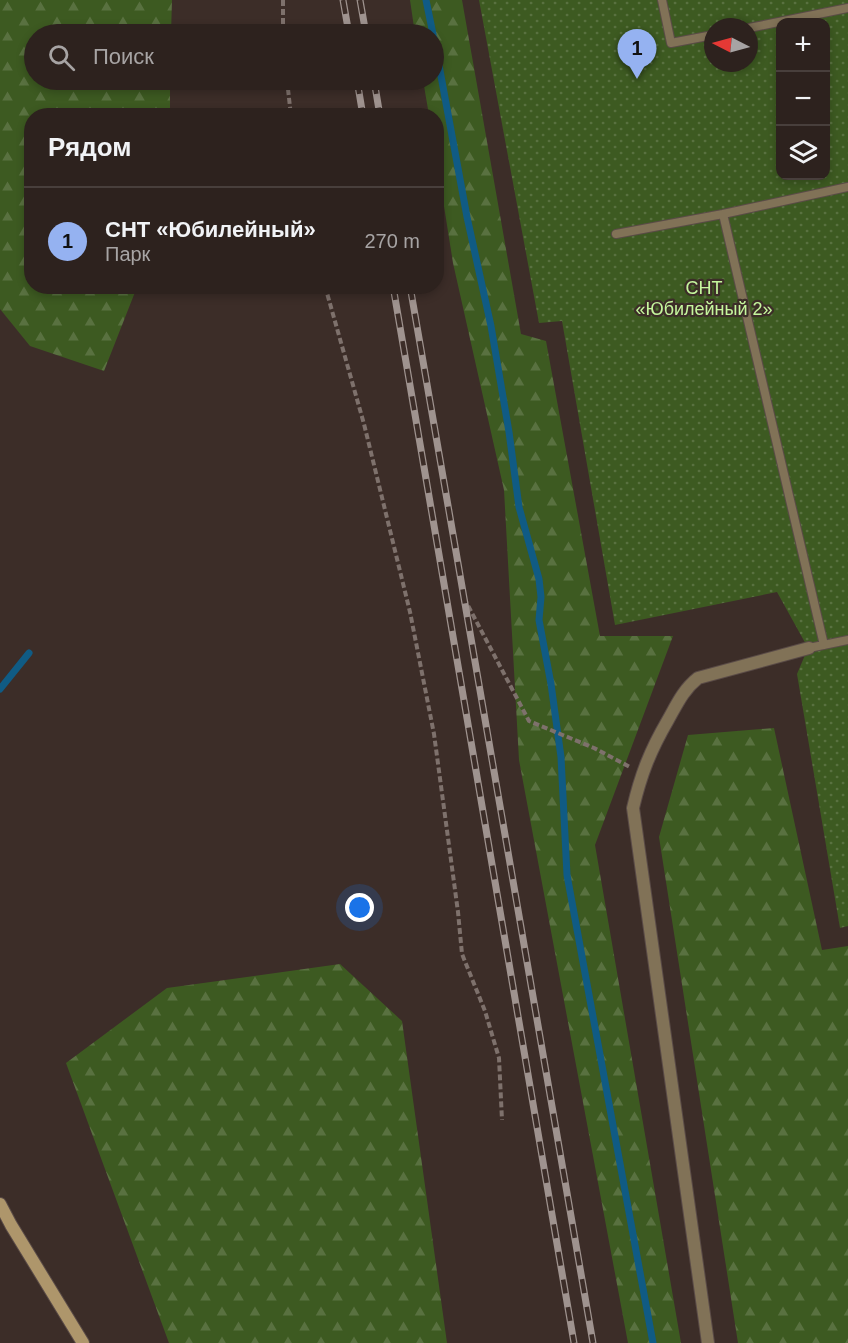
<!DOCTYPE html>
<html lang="ru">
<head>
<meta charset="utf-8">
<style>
  :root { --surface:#2d221e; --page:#352a27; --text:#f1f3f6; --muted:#a7a4a4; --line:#483f3c; --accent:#95b2f1 }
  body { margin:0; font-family:Arial,sans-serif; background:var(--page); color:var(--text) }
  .controls { position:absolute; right:18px; top:18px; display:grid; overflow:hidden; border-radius:12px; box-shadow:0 3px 9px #0003 }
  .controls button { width:54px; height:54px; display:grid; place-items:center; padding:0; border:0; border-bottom:2px solid var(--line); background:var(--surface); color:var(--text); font:30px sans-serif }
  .compass { position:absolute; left:704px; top:18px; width:54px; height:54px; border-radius:50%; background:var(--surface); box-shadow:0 3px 9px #0003; rotate:276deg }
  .you { position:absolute; left:360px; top:908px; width:21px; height:21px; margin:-15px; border:4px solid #fff; border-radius:50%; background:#1a73e8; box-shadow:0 0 0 9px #1a73e833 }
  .badge { display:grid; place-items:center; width:39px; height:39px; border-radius:50%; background:var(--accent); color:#111; font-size:20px; font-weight:700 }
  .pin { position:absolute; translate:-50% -50px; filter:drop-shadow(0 2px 3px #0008) }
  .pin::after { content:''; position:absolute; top:32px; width:21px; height:18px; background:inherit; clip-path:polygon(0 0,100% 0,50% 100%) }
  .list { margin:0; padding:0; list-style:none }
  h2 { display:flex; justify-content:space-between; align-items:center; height:78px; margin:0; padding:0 24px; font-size:26px }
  h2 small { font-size:20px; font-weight:400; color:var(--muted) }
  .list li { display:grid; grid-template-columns:39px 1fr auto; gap:18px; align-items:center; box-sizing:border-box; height:108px; padding:0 24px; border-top:2px solid var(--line) }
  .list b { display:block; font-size:22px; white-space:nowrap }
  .list p { margin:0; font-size:20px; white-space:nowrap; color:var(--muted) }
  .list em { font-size:20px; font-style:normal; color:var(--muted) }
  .icon { flex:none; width:33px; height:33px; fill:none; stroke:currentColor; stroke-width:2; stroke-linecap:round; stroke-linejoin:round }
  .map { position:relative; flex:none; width:848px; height:1343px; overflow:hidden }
  .search { position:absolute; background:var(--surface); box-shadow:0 3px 9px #0003; left:24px; top:24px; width:420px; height:66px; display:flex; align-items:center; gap:15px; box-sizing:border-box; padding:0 21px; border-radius:33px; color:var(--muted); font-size:22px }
  .panel { position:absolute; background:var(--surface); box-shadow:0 3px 9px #0003; left:24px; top:108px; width:420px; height:186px; border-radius:24px }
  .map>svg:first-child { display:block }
  .forest { fill:url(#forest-firs) }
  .garden { fill:url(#garden-dots); fill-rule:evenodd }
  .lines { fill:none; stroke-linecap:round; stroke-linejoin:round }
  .stream { stroke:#105b84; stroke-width:7 }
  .lane-casing { stroke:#5a4b47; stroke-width:10 }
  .street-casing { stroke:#5a4b47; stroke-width:14 }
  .secondary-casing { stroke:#5a4b47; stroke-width:14 }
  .path { stroke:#7e716c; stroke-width:4; stroke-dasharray:6 3; stroke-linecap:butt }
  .lane { stroke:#817257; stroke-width:8 }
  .street { stroke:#817257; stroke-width:12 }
  .secondary { stroke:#ae966b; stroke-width:12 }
  .rail-casing { stroke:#9f938f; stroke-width:7 }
  .rail { stroke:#3c2d28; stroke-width:4.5; stroke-dasharray:14; stroke-linecap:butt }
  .labels { text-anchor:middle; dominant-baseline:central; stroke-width:4.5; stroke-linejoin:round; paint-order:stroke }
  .park-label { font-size:18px; fill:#c5f69d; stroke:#3c2d28 }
</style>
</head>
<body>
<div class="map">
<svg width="848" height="1343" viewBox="0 0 848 1343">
  <defs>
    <pattern id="forest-firs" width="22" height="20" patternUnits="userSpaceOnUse" patternTransform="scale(1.5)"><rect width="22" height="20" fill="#3d5a21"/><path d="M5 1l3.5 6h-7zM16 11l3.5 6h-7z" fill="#597140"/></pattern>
    <pattern id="garden-dots" width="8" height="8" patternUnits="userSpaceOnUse" patternTransform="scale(1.5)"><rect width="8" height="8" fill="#3d5a21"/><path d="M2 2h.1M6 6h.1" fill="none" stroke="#597140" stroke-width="1.8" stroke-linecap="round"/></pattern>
  </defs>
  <rect width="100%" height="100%" fill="#3c2d28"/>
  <path class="forest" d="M0,0H172L171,34H34V80H170V115L32,116V286L137,287L104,371L30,346L0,309Z
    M410,0H462L521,334L546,341L600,636H673L595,845L681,1343H628L519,760L504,490L453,263L437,162L436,116L429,115L423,80H434V34H415Z
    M774,728L822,950L848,946V1343H738L659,837L688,735Z
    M340,964L402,1021L447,1343H169L66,1063L167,988Z"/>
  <path class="garden" d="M479,0H848V926L840,928L797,674L808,648L777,592L615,625L562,321L539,323ZM780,22H826V176H780ZM713,27H749V63H713Z"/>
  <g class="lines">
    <path class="stream" d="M426,0L433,34
      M434,38L467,217L491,326L509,432L519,507L539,579L541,597L539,620L551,684L561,757L567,875L653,1343
      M0,689L29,653"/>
    <defs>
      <path id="lane" d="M662,0L671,43L713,35
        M749,28L848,8
        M723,214L824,645
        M616,234L723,214L848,187
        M809,648L848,640"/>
      <path id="street" d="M708,1343L633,808C641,774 650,751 668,720C677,704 683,690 698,678L809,648"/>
      <path id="secondary" d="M0,1204L11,1225L83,1343"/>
    </defs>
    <use href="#lane" class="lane-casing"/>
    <use href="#street" class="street-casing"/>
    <use href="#secondary" class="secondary-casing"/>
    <path class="path" d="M283,0V34
      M287,80L291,116
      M325,286L364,424L410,612L434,734L458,912L462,954L485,1011L499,1058L502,1120
      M464,598L529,721L594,748L630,767"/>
    <use href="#lane" class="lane"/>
    <use href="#street" class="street"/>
    <use href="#secondary" class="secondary"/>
    <defs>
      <path id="rail" d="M343,0L349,34
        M360,0L366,34
        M357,80L363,116
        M374,80L380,116
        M393,286L574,1343
        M410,286L593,1343"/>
    </defs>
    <use href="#rail" class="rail-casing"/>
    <use href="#rail" class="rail"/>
  </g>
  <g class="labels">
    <g class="park-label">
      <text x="704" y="288">СНТ<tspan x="704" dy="21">«Юбилейный 2»</tspan></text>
    </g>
  </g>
</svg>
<div class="controls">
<button>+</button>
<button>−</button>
<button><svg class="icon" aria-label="layers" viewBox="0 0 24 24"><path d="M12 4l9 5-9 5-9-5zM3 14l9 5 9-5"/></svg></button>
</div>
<svg class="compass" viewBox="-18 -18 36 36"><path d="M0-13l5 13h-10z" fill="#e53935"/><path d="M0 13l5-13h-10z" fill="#a7a4a4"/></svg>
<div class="you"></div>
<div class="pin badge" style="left:637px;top:79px">1</div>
<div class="search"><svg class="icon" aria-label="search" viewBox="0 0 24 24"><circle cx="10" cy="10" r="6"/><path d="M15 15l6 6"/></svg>Поиск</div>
<section class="panel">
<h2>Рядом<small></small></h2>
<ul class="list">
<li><span class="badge">1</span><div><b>СНТ «Юбилейный»</b><p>Парк</p></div><em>270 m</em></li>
</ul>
</section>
</div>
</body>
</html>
